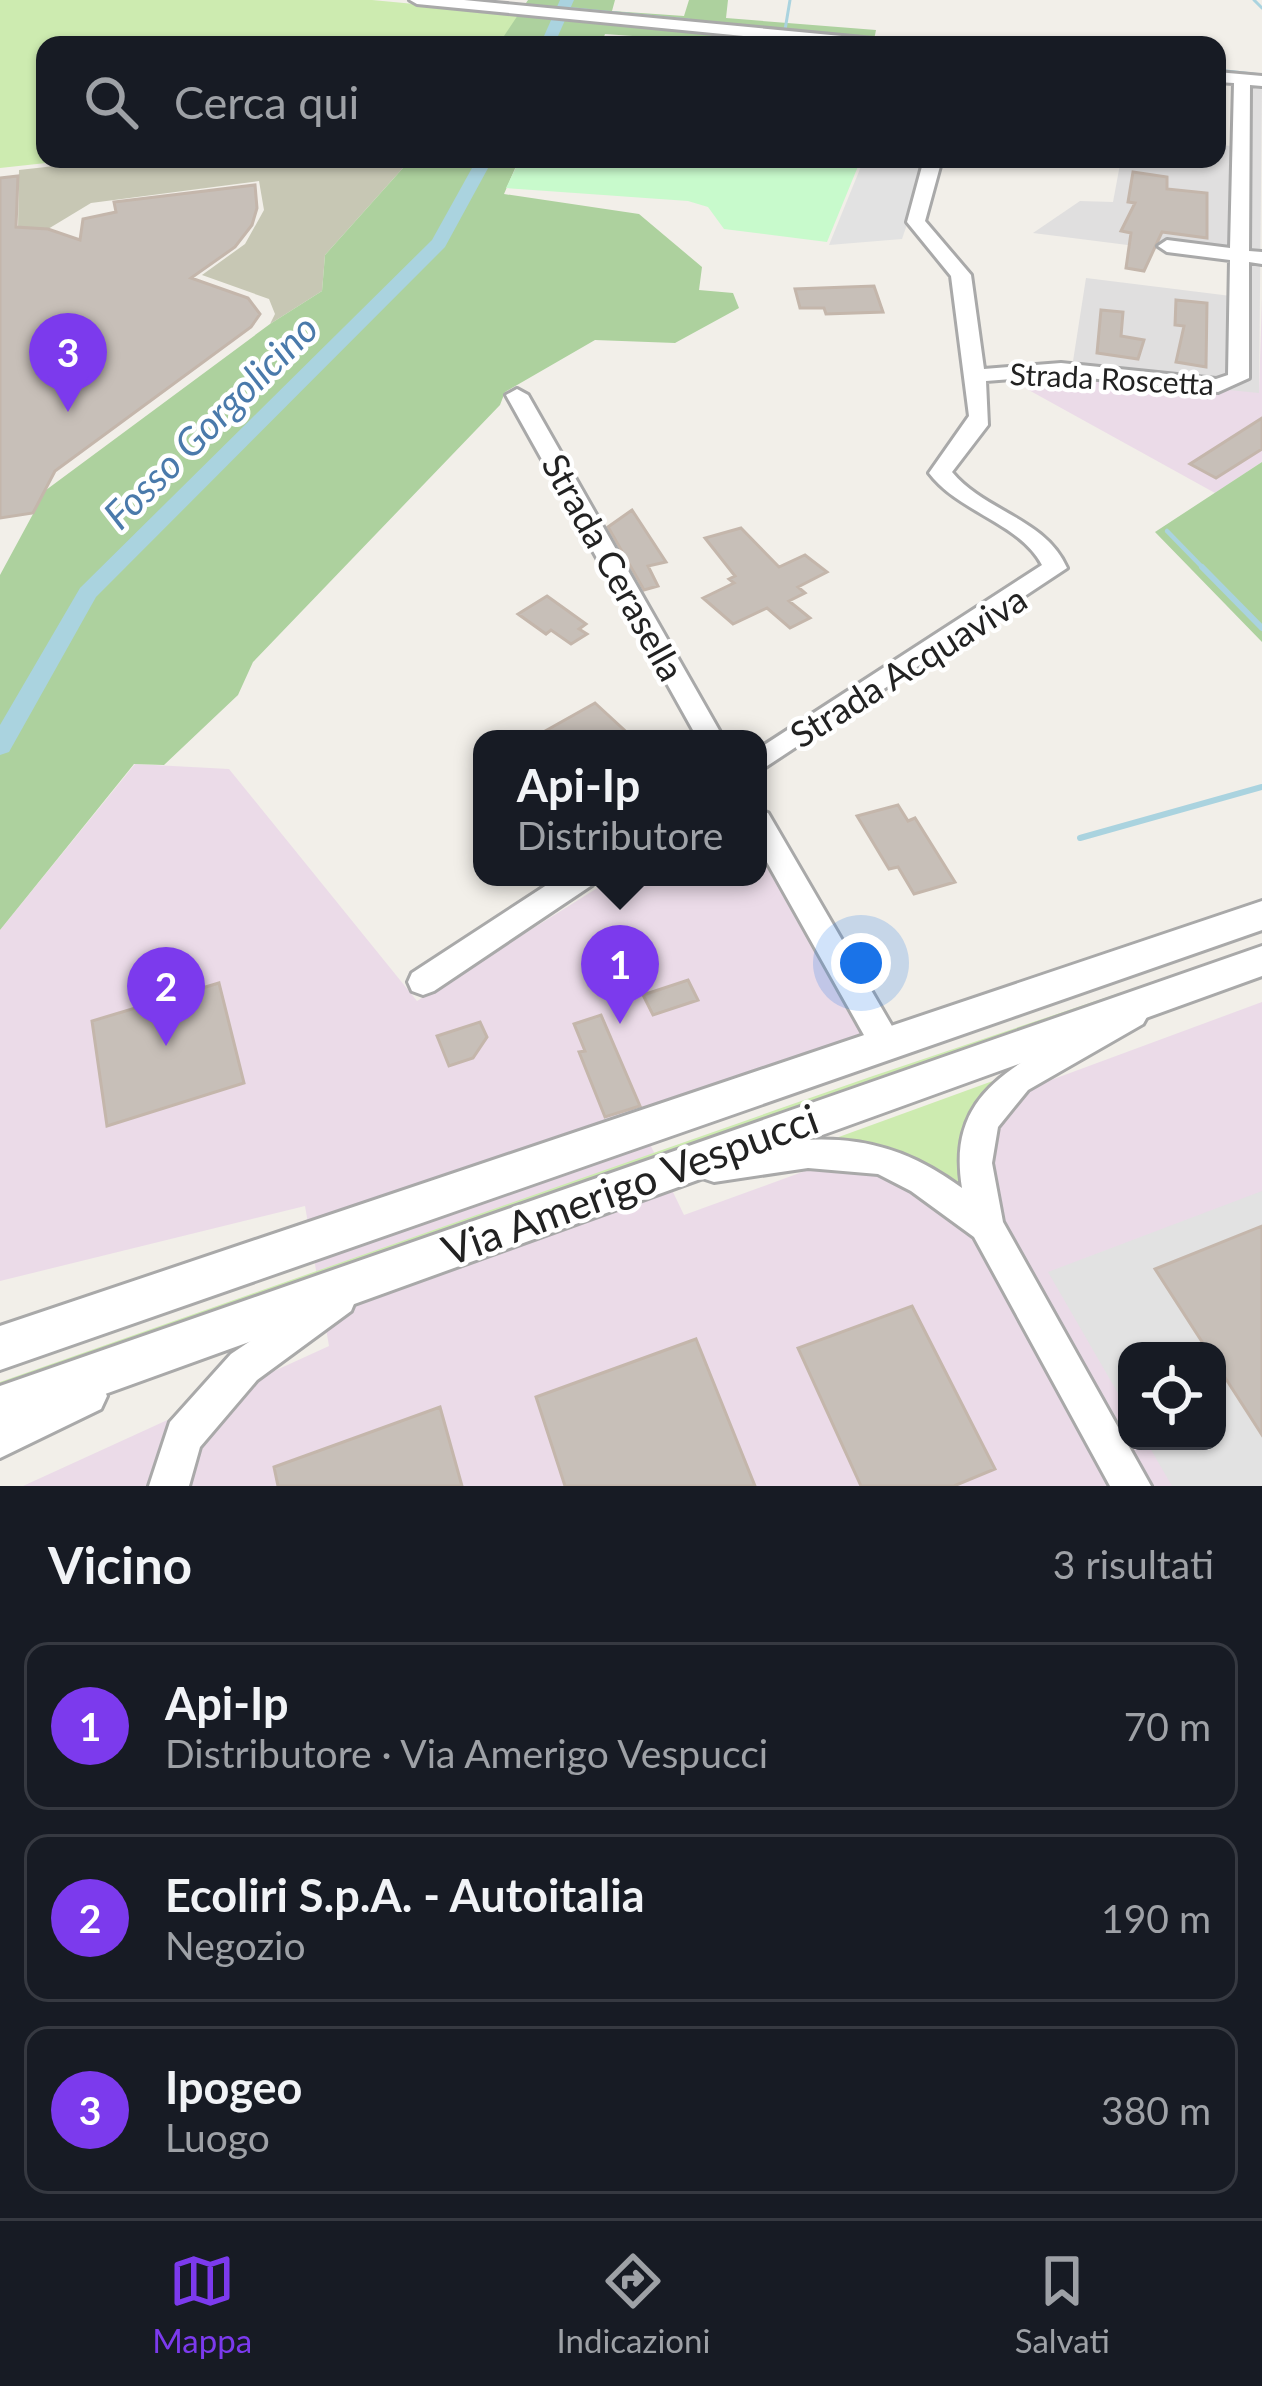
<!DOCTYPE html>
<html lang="it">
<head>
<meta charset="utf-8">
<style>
  :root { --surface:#171b24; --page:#242831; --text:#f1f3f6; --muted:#9ea1a6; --line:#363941; --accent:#7c3aed }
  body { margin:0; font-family:Lato,sans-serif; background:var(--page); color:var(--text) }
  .controls { position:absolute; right:36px; bottom:36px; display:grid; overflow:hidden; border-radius:24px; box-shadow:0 3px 9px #0004 }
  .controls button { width:108px; height:108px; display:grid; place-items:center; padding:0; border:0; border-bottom:3px solid var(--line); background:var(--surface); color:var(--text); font:60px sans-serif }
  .you { position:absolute; left:861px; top:963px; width:42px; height:42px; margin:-30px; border:9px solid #fff; border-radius:50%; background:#1a73e8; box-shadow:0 0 0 18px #1a73e833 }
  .badge { display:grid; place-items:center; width:78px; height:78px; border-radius:50%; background:var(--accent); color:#fff; font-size:39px; font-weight:700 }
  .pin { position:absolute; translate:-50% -99px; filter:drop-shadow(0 3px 6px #0008) }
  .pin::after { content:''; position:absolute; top:63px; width:42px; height:36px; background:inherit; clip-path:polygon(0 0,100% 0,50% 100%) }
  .popup { position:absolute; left:473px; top:730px; width:294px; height:156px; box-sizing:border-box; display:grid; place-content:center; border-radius:24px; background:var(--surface); filter:drop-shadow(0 3px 9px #0005); font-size:39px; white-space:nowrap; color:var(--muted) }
  .popup b { font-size:45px; color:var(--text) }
  .popup::after { content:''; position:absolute; left:50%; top:100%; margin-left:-24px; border:24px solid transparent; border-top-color:var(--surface) }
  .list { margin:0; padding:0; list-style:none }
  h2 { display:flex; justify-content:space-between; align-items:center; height:156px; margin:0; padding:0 48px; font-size:51px }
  h2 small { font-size:39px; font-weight:400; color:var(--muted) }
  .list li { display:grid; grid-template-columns:78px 1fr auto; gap:36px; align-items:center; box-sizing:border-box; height:168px; margin:0 24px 24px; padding:0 24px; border:3px solid var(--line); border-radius:24px }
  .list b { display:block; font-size:45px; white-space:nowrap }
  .list p { margin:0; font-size:39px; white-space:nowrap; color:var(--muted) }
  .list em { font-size:39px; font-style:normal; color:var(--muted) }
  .icon { flex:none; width:66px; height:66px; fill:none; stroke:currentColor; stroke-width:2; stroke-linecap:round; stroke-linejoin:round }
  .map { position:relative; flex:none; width:1262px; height:1486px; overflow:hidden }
  .search { position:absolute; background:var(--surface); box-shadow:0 3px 9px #0004; left:36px; right:36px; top:36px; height:132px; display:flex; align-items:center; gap:30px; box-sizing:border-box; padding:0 42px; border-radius:24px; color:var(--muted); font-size:45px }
  .sheet { height:732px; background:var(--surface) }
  nav { display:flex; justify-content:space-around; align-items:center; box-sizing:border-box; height:168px; border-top:3px solid var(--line); background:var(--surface); font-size:33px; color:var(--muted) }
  nav a { display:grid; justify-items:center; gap:6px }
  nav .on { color:var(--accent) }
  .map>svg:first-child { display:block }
  .residential { fill:#e0dfdf }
  .industrial { fill:#ebdbe8; fill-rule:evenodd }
  .construction { fill:#c7c7b4 }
  .grass { fill:#cdebb0 }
  .forest { fill:#add19e }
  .park { fill:#c8facc }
  .parking { fill:#e2e2e2 }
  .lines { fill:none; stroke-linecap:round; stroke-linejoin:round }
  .stream-far2 { stroke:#aad3df; stroke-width:3 }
  .stream-far1 { stroke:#aad3df; stroke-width:4.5 }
  .stream { stroke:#aad3df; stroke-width:6 }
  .canal { fill:#aad3df; fill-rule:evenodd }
  .building { fill:#c7bfb8; stroke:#c4b6ab; stroke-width:3 }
  .minor-casing { stroke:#a9a9a9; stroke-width:6 }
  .tertiary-casing { stroke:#a9a9a9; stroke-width:6 }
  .minor { fill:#fff; fill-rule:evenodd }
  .tertiary { fill:#fff; fill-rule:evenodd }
  .labels { text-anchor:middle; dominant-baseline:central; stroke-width:9; stroke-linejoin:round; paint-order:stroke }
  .far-street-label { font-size:30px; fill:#222; stroke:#fff }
  .street-label { font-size:36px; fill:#222; stroke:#fff }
  .water-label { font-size:39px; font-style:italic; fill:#4a7aab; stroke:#fff }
  .near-street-label { font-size:42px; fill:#222; stroke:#fff }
</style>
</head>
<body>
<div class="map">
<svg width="1262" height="1486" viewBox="0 0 1262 1486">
  <rect width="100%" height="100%" fill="#f2efe9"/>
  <path class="residential" d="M1232,80L1262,83L1259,394L1071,374L1086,278L1231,296L1230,258L1033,233L1080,201L1113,202L1121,159H1217V145L1233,146Z"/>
  <path class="industrial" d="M1262,298V462L1215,493L1005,377L1036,371L1259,393Z
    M135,764L229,769L417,1001L615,877H758V852L862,1031L856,1041L638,1119L684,1215L805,1171L862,1168L922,1194L965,1234L1004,1219L996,1199L991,1151L1005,1116L1024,1090L1262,1002V1486H23L329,1346L305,1206L0,1281V930ZM1127,1351H1217V1441H1127Z"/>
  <path class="construction" d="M117,159H411L325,255L322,291L270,324L275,314L269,299L202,275L245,244L264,210L259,181L91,203L48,229H18L19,170Z"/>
  <path class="grass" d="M0,0H372L521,14L498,45H45V159H83L0,168Z
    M1262,945V954L0,1393V1382L870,1077Z
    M1012,1074L960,1188L814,1146Z"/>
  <path class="forest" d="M528,0H615L612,11L684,16L689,0H728L726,18L876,30L873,45H757L605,34L601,45H498Z
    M411,159H519L504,194L639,214L702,267L699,290L733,293L739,308L675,343L595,340L505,392L500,405L253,662L238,695L164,765L134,764L0,930V575L46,490L270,324L322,291L325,255Z
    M1262,462V642L1155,532Z"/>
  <path class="park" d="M520,159H861L827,242L724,229L708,207L688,201L506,188Z"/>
  <path class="parking" d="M864,159H916L914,167L926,169L902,239L829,245Z
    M1262,1191V1486H1172L1146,1441H1217V1351H1127V1409L1048,1272Z"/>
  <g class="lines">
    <path class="stream-far2" d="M1254,0L1262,8
      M564,8L689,20
      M713,23L946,45
      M785,30L790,0
      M1217,70L1262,75"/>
    <path class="stream-far1" d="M1167,531L1205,570"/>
    <path class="stream" d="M1202,567L1262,628
      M1080,838L1262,787"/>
    <path class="canal" d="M560,0H574L554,45H540Z
      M477,159H493L445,247L96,597L9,752L0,755V725L80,588L432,240Z"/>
  </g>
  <path class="building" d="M1133,172L1167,177V189L1207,193V238L1162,232L1144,271L1126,268L1131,233L1121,231L1135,203L1128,202Z
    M18,176L16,227L48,229L80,240L83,219L116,212L114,202L255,185L257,208L252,225L235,247L191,278L248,298L260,314L251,327L55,471L33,513L0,518V178Z
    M874,286L883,312L826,314L824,308H800L795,289Z
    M1176,300L1207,303L1206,367L1176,362L1184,326L1175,325Z
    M1101,310L1123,312L1121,336L1144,340L1138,359L1097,353Z
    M1262,418V449L1216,478L1190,464Z
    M632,510L666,562L648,566L658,586L644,590L608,527Z
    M741,528L779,567L805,555L827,572L798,587L805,593L789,601L810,618L790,628L767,608L733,624L703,598L734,583L729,579L735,576L705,538Z
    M547,596L586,624L579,629L587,634L571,644L551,630L546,634L518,614Z
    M595,703L634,739H531Z
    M898,805L908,821L915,818L955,882L914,894L898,867L889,869L857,816Z
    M688,980L698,1000L653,1015L643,995Z
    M219,983L244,1083L107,1126L92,1021Z
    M601,1015L640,1106L605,1117L579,1052L585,1051L574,1024Z
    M480,1022L487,1037L473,1058L449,1066L437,1036Z
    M1262,1226V1435L1217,1365V1351H1208L1155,1269Z
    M912,1306L995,1469L954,1486H861L798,1348Z
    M696,1339L755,1486H565L536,1397Z
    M440,1407L462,1486H278L274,1467Z"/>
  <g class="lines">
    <defs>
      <path id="minor" d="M410,0H464L884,40L892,45H835L417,4Z
        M1217,72L1262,76V86L1250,85L1249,251L1262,252V264L1249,262V378L1218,392L1061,375L986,381L988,425L952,472C985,512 1045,518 1067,568L758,772V749L1042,565C1020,523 958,512 929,473L969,416L951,276L907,222L924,159H942L925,221L971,275L984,369L1061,363L1216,379L1228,375L1230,260L1167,252L1158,246L1167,240L1230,248L1234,83L1217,82Z
        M517,389L528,395L724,739H698L506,395Z
        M758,810L768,813L896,1033L901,1043L896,1053L885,1057L874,1053L758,846Z
        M559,877H597L592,885L434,991L423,995L412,991L408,982L412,973Z
        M1132,1002L1143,1006L1148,1015L1143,1024L1028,1090L998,1127L992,1163L1003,1222L1151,1486H1110L974,1237L911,1191L878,1174L808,1168L714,1182L702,1178L697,1167L702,1156L714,1152C812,1135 878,1126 962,1188C948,1103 999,1074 1064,1037C1086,1025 1108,1010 1132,1002Z
        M338,1282L351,1287L356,1299L351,1311L257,1380L200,1447L189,1486H149L170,1422L231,1354Z
        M88,1377L101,1383L107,1396L101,1409L0,1458V1419Z"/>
      <path id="tertiary" d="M1262,901V930L0,1370V1326Z
        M1262,946V976L0,1432V1386Z"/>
    </defs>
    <use href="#minor" class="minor-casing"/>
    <use href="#tertiary" class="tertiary-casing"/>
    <use href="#minor" class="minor"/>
    <use href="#tertiary" class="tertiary"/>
  </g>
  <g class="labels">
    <g class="far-street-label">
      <text transform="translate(1112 378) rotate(3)">Strada Roscetta</text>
    </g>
    <g class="street-label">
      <text transform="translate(614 567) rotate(61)">Strada Cerasella</text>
      <text transform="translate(908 666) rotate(-32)">Strada Acquaviva</text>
    </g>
    <g class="water-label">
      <text transform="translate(210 421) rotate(-45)">Fosso Gorgolicino</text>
    </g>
    <g class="near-street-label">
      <text transform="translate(630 1184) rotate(-20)">Via Amerigo Vespucci</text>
    </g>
  </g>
</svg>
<div class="controls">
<button><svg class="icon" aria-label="locate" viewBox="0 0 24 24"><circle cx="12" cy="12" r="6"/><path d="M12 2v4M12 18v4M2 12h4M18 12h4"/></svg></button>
</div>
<div class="you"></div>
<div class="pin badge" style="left:620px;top:1024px">1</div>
<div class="popup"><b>Api-Ip</b>Distributore</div>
<div class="pin badge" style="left:166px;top:1046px">2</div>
<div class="pin badge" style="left:68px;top:412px">3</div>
<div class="search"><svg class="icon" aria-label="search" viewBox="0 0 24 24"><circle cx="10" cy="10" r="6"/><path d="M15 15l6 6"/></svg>Cerca qui</div>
</div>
<section class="sheet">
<h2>Vicino<small>3 risultati</small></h2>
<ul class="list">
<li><span class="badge">1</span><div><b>Api-Ip</b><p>Distributore · Via Amerigo Vespucci</p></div><em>70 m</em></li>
<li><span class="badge">2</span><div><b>Ecoliri S.p.A. - Autoitalia</b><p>Negozio</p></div><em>190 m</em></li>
<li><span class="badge">3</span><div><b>Ipogeo</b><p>Luogo</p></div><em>380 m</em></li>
</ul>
</section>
<nav>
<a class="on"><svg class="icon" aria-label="map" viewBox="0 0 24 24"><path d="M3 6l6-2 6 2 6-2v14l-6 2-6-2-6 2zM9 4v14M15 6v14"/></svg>Mappa</a>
<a><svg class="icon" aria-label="directions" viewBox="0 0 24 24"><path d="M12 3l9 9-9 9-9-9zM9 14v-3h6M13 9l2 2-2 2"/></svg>Indicazioni</a>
<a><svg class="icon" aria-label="saved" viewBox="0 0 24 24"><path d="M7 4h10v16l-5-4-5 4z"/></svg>Salvati</a>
</nav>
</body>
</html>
